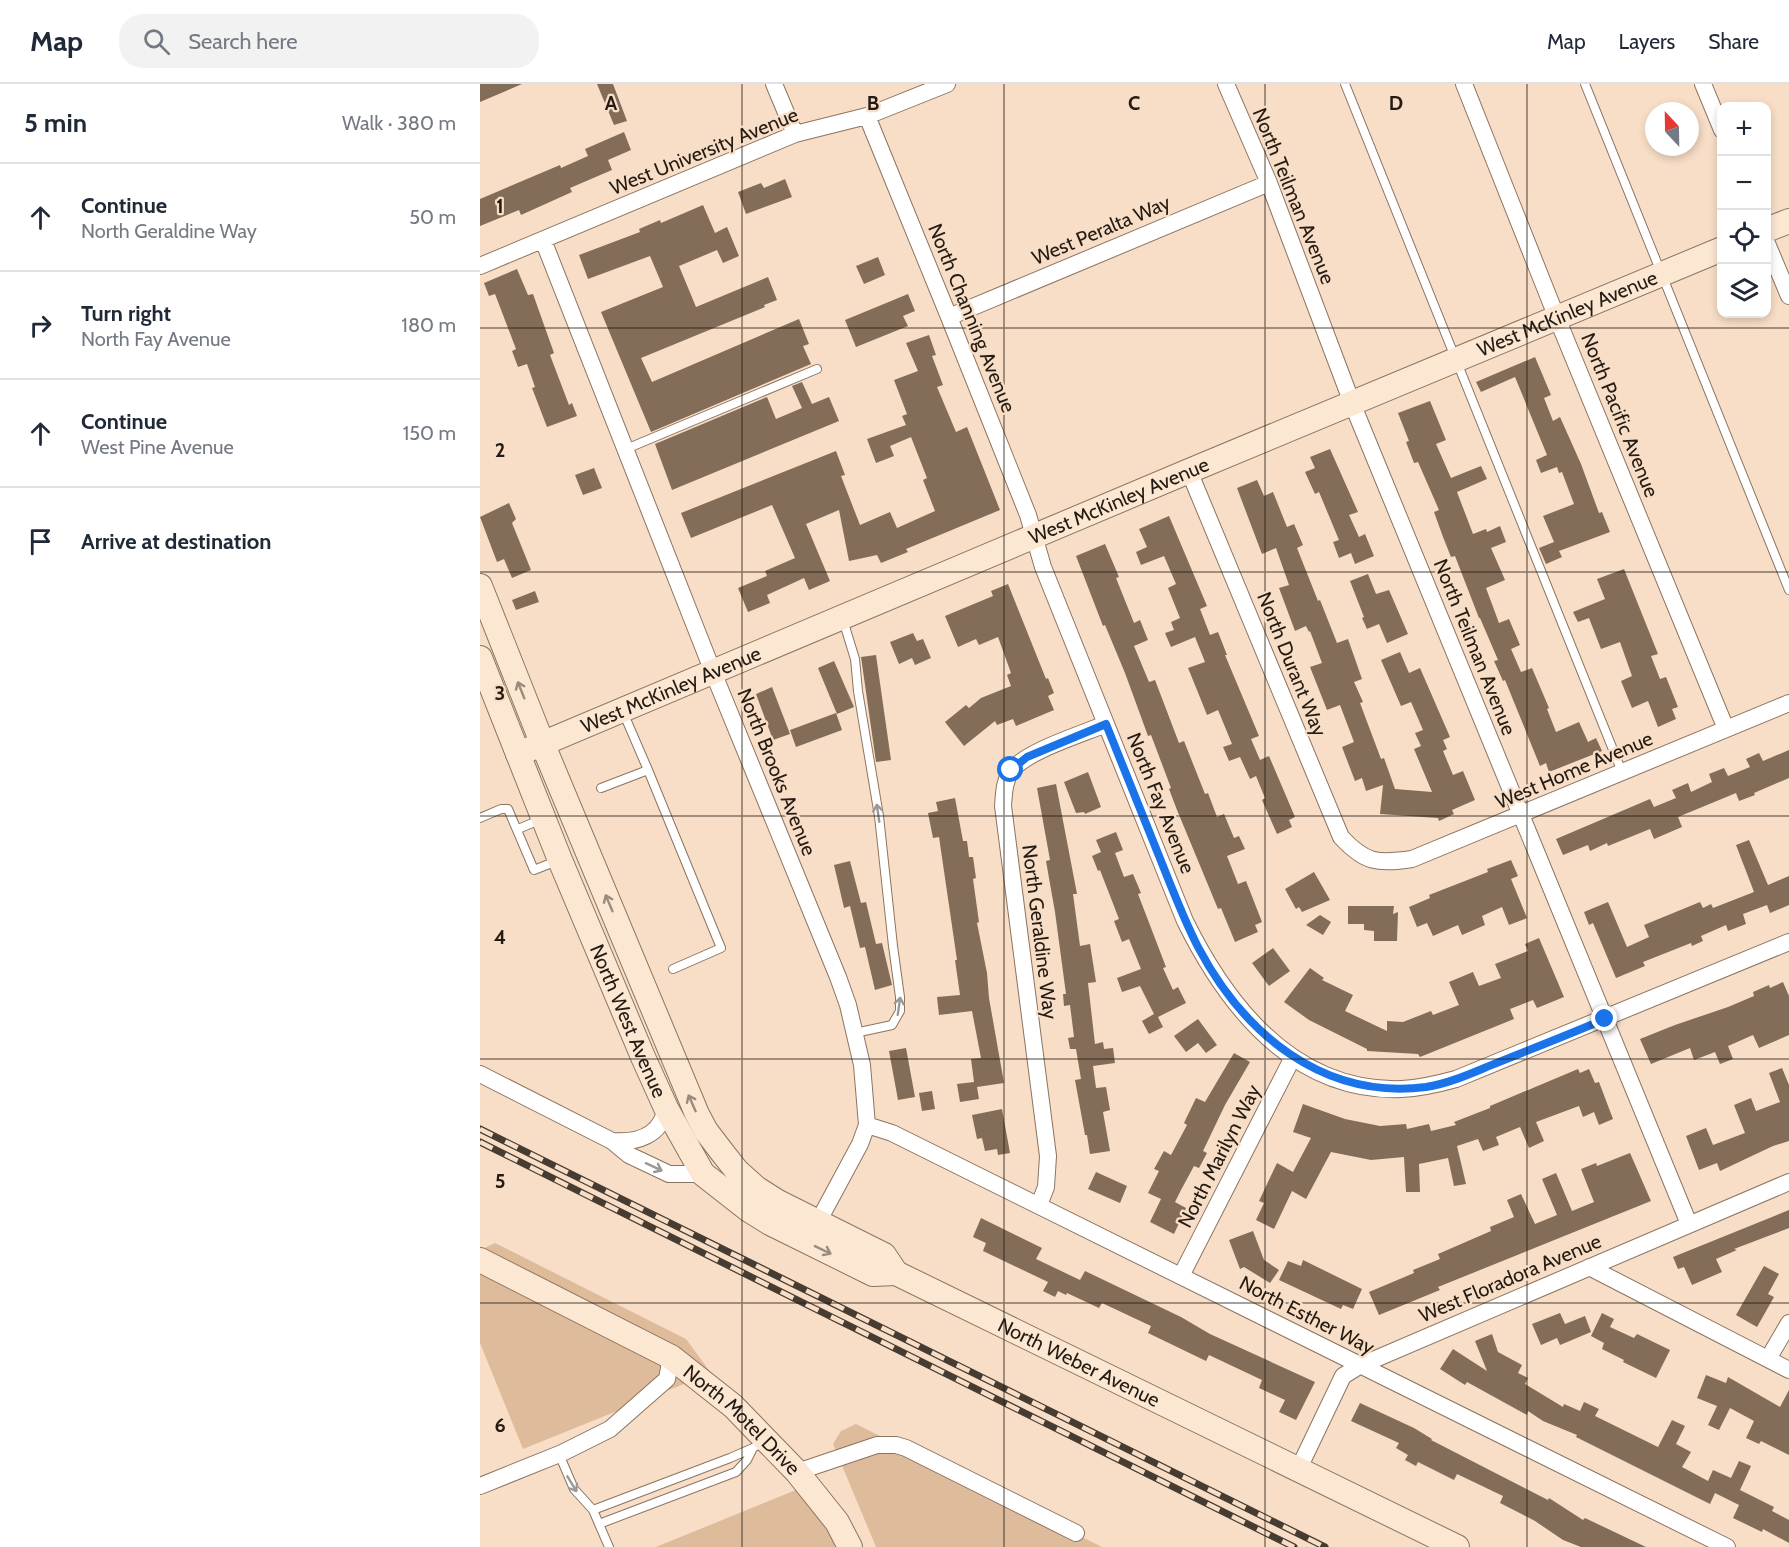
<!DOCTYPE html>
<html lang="en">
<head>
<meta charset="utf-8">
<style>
  :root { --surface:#fff; --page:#f2f2f3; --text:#1f2937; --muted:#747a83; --line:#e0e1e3 }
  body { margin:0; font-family:Cabin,sans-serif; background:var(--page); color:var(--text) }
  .controls { position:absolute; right:18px; top:18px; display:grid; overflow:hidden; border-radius:12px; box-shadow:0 3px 9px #0003 }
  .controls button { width:54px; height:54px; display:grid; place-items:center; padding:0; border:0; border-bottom:2px solid var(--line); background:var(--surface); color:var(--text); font:30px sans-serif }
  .compass { position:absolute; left:1165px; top:18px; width:54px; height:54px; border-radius:50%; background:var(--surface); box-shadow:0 3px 9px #0003; rotate:338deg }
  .stop { position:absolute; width:18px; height:18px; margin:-14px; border:4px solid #1a73e8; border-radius:50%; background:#fff }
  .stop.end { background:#1a73e8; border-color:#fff; box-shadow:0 2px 6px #0008 }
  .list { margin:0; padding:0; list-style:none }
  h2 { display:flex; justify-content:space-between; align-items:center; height:78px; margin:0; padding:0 24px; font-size:26px }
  h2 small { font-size:20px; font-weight:400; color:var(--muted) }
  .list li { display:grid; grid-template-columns:39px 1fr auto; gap:18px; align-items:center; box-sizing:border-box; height:108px; padding:0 24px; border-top:2px solid var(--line) }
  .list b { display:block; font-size:22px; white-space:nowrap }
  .list p { margin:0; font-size:20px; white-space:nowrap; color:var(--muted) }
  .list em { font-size:20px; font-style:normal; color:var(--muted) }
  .icon { flex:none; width:33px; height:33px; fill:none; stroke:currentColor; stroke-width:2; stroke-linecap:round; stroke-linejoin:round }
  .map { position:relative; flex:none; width:1309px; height:1463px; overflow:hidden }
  header { display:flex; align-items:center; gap:36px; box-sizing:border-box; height:84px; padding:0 30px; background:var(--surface); border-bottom:2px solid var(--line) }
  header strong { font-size:28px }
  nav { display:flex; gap:33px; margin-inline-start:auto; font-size:21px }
  .search { width:420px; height:54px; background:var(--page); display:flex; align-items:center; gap:15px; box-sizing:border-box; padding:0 21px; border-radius:24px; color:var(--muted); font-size:22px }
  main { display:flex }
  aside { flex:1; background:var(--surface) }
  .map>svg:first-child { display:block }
  .green { fill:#debb9a }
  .building { fill:#836c58 }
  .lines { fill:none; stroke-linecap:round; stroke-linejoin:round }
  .lane-casing { stroke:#8b7460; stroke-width:10 }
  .street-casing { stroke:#8b7460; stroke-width:18 }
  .secondary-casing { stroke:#8b7460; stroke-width:26 }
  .lane { stroke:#fff; stroke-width:8 }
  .street { stroke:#fff; stroke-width:16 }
  .secondary { stroke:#fce7d3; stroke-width:24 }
  .rail-casing { stroke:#473c31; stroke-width:7 }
  .rail { stroke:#f8dec7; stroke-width:4.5; stroke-dasharray:14; stroke-linecap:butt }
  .oneway { stroke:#9b8b7d }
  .oneway2 { stroke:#9c9895 }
  .route { stroke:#1a73e8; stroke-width:8 }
  .grid { fill:none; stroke:#241b13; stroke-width:1.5; stroke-opacity:0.55 }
  .labels { text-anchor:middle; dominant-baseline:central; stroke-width:4.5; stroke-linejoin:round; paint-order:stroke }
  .street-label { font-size:20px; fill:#241b13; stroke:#f8dec7 }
  .grid-label { font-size:20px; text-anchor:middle; font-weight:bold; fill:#241b13; stroke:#f8dec7; stroke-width:4.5; stroke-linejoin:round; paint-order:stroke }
</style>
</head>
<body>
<header>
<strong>Map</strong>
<div class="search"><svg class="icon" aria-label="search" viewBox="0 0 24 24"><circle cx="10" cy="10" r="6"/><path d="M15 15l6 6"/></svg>Search here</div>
<nav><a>Map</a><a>Layers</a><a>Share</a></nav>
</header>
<main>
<aside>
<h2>5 min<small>Walk · 380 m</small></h2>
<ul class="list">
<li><svg class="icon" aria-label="ahead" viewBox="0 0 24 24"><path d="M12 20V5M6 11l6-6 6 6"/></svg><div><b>Continue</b><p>North Geraldine Way</p></div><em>50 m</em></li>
<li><svg class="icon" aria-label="right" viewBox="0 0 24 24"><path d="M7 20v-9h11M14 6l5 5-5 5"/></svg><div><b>Turn right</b><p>North Fay Avenue</p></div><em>180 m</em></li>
<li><svg class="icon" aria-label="ahead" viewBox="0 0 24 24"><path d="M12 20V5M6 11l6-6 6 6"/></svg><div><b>Continue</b><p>West Pine Avenue</p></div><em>150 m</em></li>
<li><svg class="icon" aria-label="arrive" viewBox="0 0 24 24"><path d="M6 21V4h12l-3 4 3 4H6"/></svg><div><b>Arrive at destination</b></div></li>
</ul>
</aside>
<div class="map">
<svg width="1309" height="1463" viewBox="0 0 1309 1463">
  <rect width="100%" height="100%" fill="#f8dec7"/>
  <path class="green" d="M15,1159L206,1255L231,1289L43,1365L0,1259V1166Z
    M376,1340L622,1463H396L353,1360L361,1347Z
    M333,1399L360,1463H176Z"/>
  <path class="building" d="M0,0H42L0,18Z
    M117,0H133L147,37L134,41Z
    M144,48L151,66L128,76L132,86L90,104L92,108L41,131L39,126L0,142V115L80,81L81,84L108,72L105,65Z
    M305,95L312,113L266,130L258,108L281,99L284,104Z
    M223,121L235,149L247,143L259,172L243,179L237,166L199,182L216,223L288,193L297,216L284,221L285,223L161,274L172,298L319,235L329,260L323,262L331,280L171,348L121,228L183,203L170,172L108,195L99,171L160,148L159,145L180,136L181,139Z
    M398,173L405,191L384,200L376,182Z
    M37,185L48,211L53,210L74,269L70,271L89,321L92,319L97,332L67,343L52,304L55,303L47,280L38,283L32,267L36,265L15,210L9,212L4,199Z
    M428,210L435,227L423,232L428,242L376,263L365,236Z
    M449,251L456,271L452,272L463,301L457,303L476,348L487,343L520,426L426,465L428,468L401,479L397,471L369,477L359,426L326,440L350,497L329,506L324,494L287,511L290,519L268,528L258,504L287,492L285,487L315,474L292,421L211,454L201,429L356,367L365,391L361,392L380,441L410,428L417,444L455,427L443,396L447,394L431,353L410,362L414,372L396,379L387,355L426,341L422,332L427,330L414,296L438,287L426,259Z
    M1055,273L1071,311L1064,314L1073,337L1080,333L1101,380L1119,429L1122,428L1130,448L1079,467L1082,473L1066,480L1059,464L1074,458L1063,432L1094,420L1082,388L1079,389L1077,383L1061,389L1056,376L1067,371L1035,293L1001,308L996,298Z
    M322,298L332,320L349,313L359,337L192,406L175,360L287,313L296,335L322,324L312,302Z
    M950,317L966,356L956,360L971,394L1001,382L1007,395L977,408L993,450L1006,445L1007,448L1020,442L1026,458L1011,464L1025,496L1006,504L1019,539L1029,535L1040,561L1031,565L1041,588L1052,584L1069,624L1067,625L1076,648L1099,638L1108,658L1116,654L1122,667L1069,688L1066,679L1060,682L1025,596L1023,597L1014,577L1018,576L1000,534H999L975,472L971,473L963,453L954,428L959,426L938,378L934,379L926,358L929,357L918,329Z
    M850,365L878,428L869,431L879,453L885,450L894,472L875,480L871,469L859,474L853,458L859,456L839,408L835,410L825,388L835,384L830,373Z
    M114,384L122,404L103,411L95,391Z
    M777,396L784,412L793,408L807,443L814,440L823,461L817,464L838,517L840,516L857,559L868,555L882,595L874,598L883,618L880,619L901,675L904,674L915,705L952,708L934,665L941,662L935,649L943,646L931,618L921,622L901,576L920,568L929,589L940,584L970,653L963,656L967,665L963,667L973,691L983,687L995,716L972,726L974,730L959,737L958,734L900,730L903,701L886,707L882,694L875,697L862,663L874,658L860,621L847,626L830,583L842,579L830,547L829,548L826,542L815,547L799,504L809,501L796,464L782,470L757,404Z
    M29,419L36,435L32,439L51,486L32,494L24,475L17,478L0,433Z
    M689,432L727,522L720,525L730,551L738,548L747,571H745L779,652L771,655L780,676L789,672L815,733L809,736L812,743L797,750L782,716L785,714L776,692L770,695L760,673L749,677L743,663L752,660L738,626L727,631L717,606L708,584L725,578L715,553L691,563L685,549L694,546L691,538L700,534L688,504L696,500L684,472L661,481L656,468L667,463L659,445Z
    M625,460L639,493L636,494L654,539L660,536L668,556L654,562L669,598L675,596L699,659L704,657L725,710L728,709L737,733L744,730L754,754L759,752L765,765L747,772L758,800L766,797L782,838L775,841L778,848L755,858L741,824L738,825L697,726L689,705L691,704L671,651L668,652L645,589L625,541L623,542L596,472Z
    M1144,485L1178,570L1171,572L1180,595L1186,593L1198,623L1192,625L1196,635L1178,643L1168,617L1152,624L1141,597L1152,592L1140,558L1121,565L1109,534L1098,538L1093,528L1125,515L1117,495Z
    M888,490L896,510L909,506L928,550L907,559L899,540L887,545L882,534L884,533L870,497Z
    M528,500L566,595L568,594L574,609L568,612L574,626L536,642L533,635L517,641L515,637L484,662L465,638L486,621L489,624L501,614L531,602L527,591L531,589L518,553L499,561L496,555L478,563L465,532L513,512L511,507Z
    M55,507L59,518L36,526L32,516Z
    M433,549L437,557L443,555L451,574L435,581L432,574L419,580L410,558Z
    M396,571L411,676L396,678L381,573Z
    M354,577L374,623L357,630L338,584Z
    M292,603L310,650L293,656L276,610Z
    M356,629L362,646L316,663L310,646Z
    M1309,666V694L1274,709L1275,711L1259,717L1256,709L1198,733L1202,743L1174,755L1170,745L1128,762L1127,759L1110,767L1108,761L1083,771L1076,755L1170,715L1174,723L1196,714L1192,706L1208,699L1211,708L1232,698L1229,690L1244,684L1248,692L1270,683L1266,675L1279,669L1283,677Z
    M608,688L621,723L605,730L604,728L596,729L584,698Z
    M576,700L597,810H593L600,862L610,860L616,898L608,899L615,960L623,958L624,965L633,964L635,979L613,982L616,1004L626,1003L630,1026L623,1028L630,1067L610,1070L607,1051H605L595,996L601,995L596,965H590L588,954L594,953L590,921L584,922L583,910H586L575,828L566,777L570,776L557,704Z
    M475,714L483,757H487L489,773H493L496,794L493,795L499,838L497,839L507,889L509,914L524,999L497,1003L499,1015L480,1018L477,1000L494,998L491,975L501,974L492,927L459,931L457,913L480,911L475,876H477L459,753L453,754L448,729L458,727L456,718Z
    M636,748L643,766L635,769L644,793L653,790L661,809L658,810L686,883L683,884L693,906L698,903L706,919L678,933L683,943L669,950L662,937L674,930L660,902L642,908L637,894L661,885L649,855L642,858L634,837L639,835L620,786L618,787L612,772L621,768L616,756Z
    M1269,756L1288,801L1309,792V821L1290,829L1287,821L1263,830L1266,840L1248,847L1246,841L1221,852L1223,857L1212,862L1211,859L1163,878L1165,882L1136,894L1113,839L1109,841L1104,828L1128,818L1147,863L1169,853L1164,841L1220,818L1223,824L1231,820L1233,824L1274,808L1256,761Z
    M1031,776L1038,792L1031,795L1047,834L1029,841L1022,823L1002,832L1005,841L982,851L978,841L953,852L947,839L937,843L929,823L950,814L949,811L1008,788L1007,785Z
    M370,777L381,819L386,818L396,860L402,859L412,901L395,906L385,863L380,864L370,822L364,824L354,781Z
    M834,788L850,816L822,828L819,823L816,825L805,805Z
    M868,822H914L913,830L918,828L917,857H894V847L884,846V840H868Z
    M840,831L851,838L843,851L826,841Z
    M1059,854L1084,913L1057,924L1053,916L1030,925L1034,935L940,973L938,970L887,967V965L829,936L804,918L830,884L844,894L842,896L873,911L865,927L907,947V937L923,938L951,927L953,931L979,921L969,898L993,888L999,902L1021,894L1015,880L1048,867L1045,860Z
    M793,864L810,887L789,902L772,879Z
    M1303,898L1309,912V951L1279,964L1273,951L1248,962L1253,975L1240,980L1235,968L1214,976L1210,964L1171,980L1160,955L1195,941L1248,923L1274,912L1273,908L1289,901L1290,904Z
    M718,935L737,961L726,969L718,959L706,968L694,952Z
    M426,964L435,1013L418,1016L409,967Z
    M754,969L770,978L745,1021L723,1067L727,1069L719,1084L714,1082L701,1106L695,1118L706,1124L694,1150L670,1138L681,1115L668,1109L679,1087L674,1085L684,1067L691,1071L707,1041L704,1039L716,1014L725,1018Z
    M1302,984L1309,1001V1057L1293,1062L1240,1087L1237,1079L1219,1086L1206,1052L1226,1044L1233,1061L1265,1049L1254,1021L1271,1014L1276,1027L1300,1018L1289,989Z
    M1098,985L1100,989L1109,985L1115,999L1119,998L1133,1035L1119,1041L1114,1028L1103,1033L1099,1022L1056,1038L1064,1057L1049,1064L1040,1043L1016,1053L1019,1061L1003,1067L998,1055L977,1062L986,1100L974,1102L968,1074L939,1080L940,1108H926L924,1073L891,1076L851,1068L826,1115L812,1107L794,1145L776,1136L784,1119L779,1117L797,1079L813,1088L831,1054L813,1048L823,1020L865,1035L900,1042L926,1040L927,1045L949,1040L951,1047L976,1041L974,1038L1010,1024V1022Z
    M452,1007L455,1025L442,1027L439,1009Z
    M522,1025L530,1069L518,1071L517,1065L505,1067L502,1054L497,1055L492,1031Z
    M1150,1069L1171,1117L958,1203L960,1206L899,1231L889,1208L934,1189L933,1186L960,1175L958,1170L1011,1147L1010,1143L1034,1133L1027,1116L1041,1110L1055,1140L1077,1131L1062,1095L1076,1089L1092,1127L1114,1118L1101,1085L1116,1079L1117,1082Z
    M616,1088L647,1102L640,1119L608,1105Z
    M1309,1126V1144L1254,1165L1257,1166L1236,1175L1242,1188L1212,1201L1204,1183L1198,1185L1193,1173Z
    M501,1134L562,1164L556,1175L600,1196L605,1187L701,1233L730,1250L835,1298L816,1336L799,1328L805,1316L779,1304L782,1296L729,1271L726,1277L668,1249L671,1242L622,1219L619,1224L587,1209L586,1211L578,1207L575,1213L563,1207L568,1198L503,1167L506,1159L493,1153Z
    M773,1147L784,1176L799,1186L790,1199L764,1183L760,1185L749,1156Z
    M823,1176L882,1205L873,1225L863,1221L861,1225L799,1196L808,1177L821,1182Z
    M1284,1182L1299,1190L1288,1210L1294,1213L1277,1243L1256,1231Z
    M1080,1229L1085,1240L1105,1232L1111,1248L1080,1261L1077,1254L1061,1261L1052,1240Z
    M1122,1229L1134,1235L1130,1243L1154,1254L1157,1250L1190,1266L1176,1294L1143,1278L1144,1276L1122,1265L1124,1259L1111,1252Z
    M1012,1250L1018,1268L1042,1281L1038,1289L1048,1294L1045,1300L1083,1323L1084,1320L1100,1327L1104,1318L1119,1325L1115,1332L1178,1363L1192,1336L1205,1342L1196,1360L1211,1368L1202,1383L1228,1397L1233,1386L1251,1394L1259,1377L1271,1382L1260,1406L1294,1423L1292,1427L1309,1436V1459L1283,1445L1282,1448L1253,1434L1259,1421L1235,1409L1230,1420L1096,1353L1097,1351L1063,1337L1048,1327L1047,1331L987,1298L985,1301L960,1285L973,1265L1007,1287L995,1257Z
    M1226,1291L1246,1299L1248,1293L1300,1323L1309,1306V1371L1281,1357L1279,1360L1266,1354L1274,1337L1250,1324L1239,1346L1228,1341L1237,1322L1217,1314Z
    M880,1319L934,1344L952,1355L951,1356L1068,1416L1069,1414L1103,1436L1105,1434L1166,1463H1101L1083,1456L1055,1437L1020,1419L1023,1412L977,1390L974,1396L938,1378L936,1382L925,1376L928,1371L916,1364L919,1359L871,1337Z"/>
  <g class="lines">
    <defs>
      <path id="lane" d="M865,0L1142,688
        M1105,0L1309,506
        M146,365L337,285
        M363,536L375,575L378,607L399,732L413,862L420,913V927L412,941L375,949
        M143,628L168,686
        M121,704L168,686L241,864L193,885
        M0,734L21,725H28L54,786L79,776
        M38,745L62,735
        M79,1370L94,1405L113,1426
        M119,1440L113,1426L250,1374L273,1364L285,1356
        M129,1463L119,1440L256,1388L267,1376L273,1364"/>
      <path id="street" d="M294,0L315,50
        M746,0L789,99L872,319L1209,1140
        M984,0L1077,234L1246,645
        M1223,0L1242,46
        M387,32L469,233L548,431L563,483L705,837C748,924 815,1009 922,1005C941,1004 958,1000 976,995L1309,858
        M63,156L233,588L358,893L368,921L382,981L387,1041L380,1060L338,1138L330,1143
        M1286,157L1309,212
        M0,182L315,50L387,32L467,0
        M469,233L789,99
        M709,387L861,753C885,779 897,780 932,775L1309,619
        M0,990L132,1057L149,1071L189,1090H223
        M387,1041L412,1049C691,1185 968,1326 1247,1463
        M132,1057C157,1059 181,1052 186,1024
        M559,1121L566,1103L568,1072L523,722C524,710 524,696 532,686C547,667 602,650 626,640
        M1109,1183L1309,1286
        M702,1190L813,973
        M1288,1275L1309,1239
        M819,1384L863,1292L879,1282L1309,1098
        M317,1388L397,1361H416L426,1364L596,1449
        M0,1402L82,1369L130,1345L187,1295L191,1273"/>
      <g id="secondary">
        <path d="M1286,146L1309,137"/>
        <path id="s1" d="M0,502L63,661L217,1030L226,1047L242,1068L257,1087L276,1104L298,1118L404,1171L416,1189L977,1463"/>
        <path id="s2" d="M0,574L80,776L163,973L186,1024L223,1090L269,1126L290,1139L393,1190L416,1189"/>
        <path id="s3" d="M38,670L709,387L1242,165"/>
        <path id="s4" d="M0,1176L191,1273L253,1322L317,1388L357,1438L370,1463"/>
      </g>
    </defs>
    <use href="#lane" class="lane-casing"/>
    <use href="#street" class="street-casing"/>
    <use href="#secondary" class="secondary-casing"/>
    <use href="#lane" class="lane"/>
    <use href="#street" class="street"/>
    <use href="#secondary" class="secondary"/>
    <defs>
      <path id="rail" d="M0,1045L845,1463
        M0,1058L814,1463"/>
    </defs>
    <use href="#rail" class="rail-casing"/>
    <use href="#rail" class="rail"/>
  </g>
  <defs><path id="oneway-shaft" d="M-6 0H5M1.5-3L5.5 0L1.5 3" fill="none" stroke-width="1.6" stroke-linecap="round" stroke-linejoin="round" transform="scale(1.5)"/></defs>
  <g class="oneway">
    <use href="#oneway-shaft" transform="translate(41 606) rotate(-112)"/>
    <use href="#oneway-shaft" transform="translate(129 819) rotate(-113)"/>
    <use href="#oneway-shaft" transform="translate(212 1019) rotate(-114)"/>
    <use href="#oneway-shaft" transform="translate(343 1166) rotate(26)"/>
  </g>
  <g class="oneway2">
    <use href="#oneway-shaft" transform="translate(398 729) rotate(-98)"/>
    <use href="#oneway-shaft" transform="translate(419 922) rotate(-82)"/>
    <use href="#oneway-shaft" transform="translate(174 1083) rotate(25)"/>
    <use href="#oneway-shaft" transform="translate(92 1400) rotate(59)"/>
  </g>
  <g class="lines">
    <path class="route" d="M531,686L547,673L626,640C643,682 660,724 677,767C690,799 702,832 718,863C764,950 843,1016 946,1003C972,999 996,987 1019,978C1054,964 1090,950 1125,935"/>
  </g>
  <path class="grid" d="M262,0V1463M524,0V1463M785,0V1463M1047,0V1463M0,244H1309M0,488H1309M0,732H1309M0,975H1309M0,1219H1309"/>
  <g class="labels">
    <g class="street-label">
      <text transform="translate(224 67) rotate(-22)">West University Avenue</text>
      <text transform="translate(814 112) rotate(68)">North Teilman Avenue</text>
      <text transform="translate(621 146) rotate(-23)">West Peralta Way</text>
      <text stroke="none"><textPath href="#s3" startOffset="1138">West McKinley Avenue</textPath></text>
      <text transform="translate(492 234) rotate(68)">North Channing Avenue</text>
      <text transform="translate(1140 331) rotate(68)">North Pacific Avenue</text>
      <text stroke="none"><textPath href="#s3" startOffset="652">West McKinley Avenue</textPath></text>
      <text transform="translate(995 563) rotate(68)">North Teilman Avenue</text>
      <text transform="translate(812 580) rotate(68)">North Durant Way</text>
      <text stroke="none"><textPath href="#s3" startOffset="166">West McKinley Avenue</textPath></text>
      <text transform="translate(1094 686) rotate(-23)">West Home Avenue</text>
      <text transform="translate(297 688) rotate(68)">North Brooks Avenue</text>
      <text transform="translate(681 719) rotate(68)">North Fay Avenue</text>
      <text transform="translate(560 848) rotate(83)">North Geraldine Way</text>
      <text stroke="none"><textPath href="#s2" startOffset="392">North West Avenue</textPath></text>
      <text transform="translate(739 1072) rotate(-63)">North Marilyn Way</text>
      <text transform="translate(1030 1194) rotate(-23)">West Floradora Avenue</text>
      <text transform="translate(827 1231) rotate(27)">North Esther Way</text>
      <text stroke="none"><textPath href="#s1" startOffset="1036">North Weber Avenue</textPath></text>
      <text stroke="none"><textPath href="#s4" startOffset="309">North Motel Drive</textPath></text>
    </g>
  </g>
  <g class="grid-label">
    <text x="131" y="26">A</text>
    <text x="393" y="26">B</text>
    <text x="654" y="26">C</text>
    <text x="916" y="26">D</text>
    <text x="20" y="129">1</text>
    <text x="20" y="373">2</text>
    <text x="20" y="616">3</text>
    <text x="20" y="860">4</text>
    <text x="20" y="1104">5</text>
    <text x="20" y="1348">6</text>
  </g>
</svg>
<div class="controls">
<button>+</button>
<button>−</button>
<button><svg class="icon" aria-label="locate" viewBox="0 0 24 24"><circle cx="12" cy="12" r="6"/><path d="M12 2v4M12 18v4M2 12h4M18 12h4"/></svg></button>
<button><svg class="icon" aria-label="layers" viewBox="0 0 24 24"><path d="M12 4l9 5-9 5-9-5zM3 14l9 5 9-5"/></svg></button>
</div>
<svg class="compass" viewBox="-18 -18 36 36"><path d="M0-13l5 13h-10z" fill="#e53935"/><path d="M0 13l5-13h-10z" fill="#747a83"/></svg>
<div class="stop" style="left:531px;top:686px"></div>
<div class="stop end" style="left:1125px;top:935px"></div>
</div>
</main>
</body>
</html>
